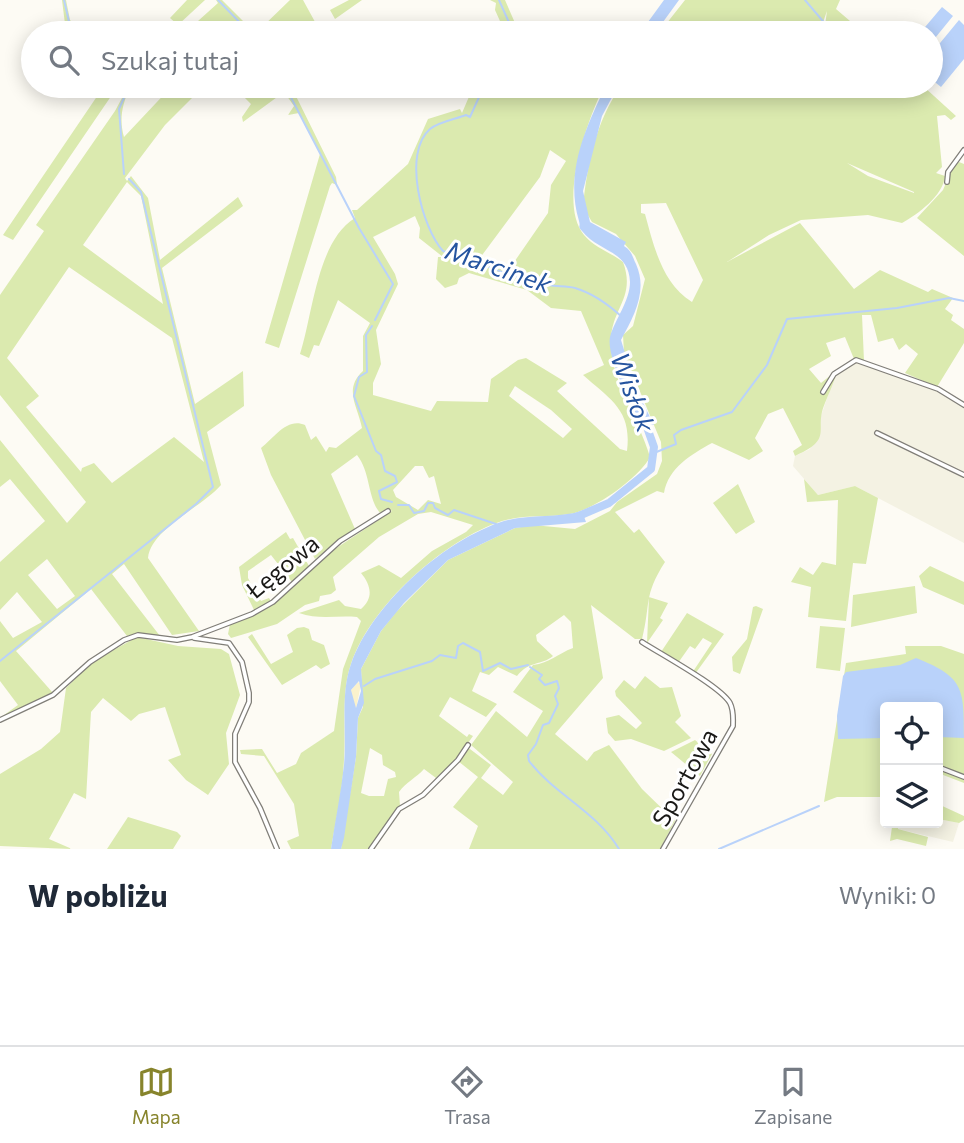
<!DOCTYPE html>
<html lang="pl">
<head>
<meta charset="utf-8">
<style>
  :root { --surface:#fff; --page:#f2f2f3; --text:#1f2937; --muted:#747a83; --line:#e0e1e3; --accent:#87842c }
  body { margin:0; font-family:Commissioner,sans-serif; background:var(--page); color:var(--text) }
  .controls { position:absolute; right:21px; bottom:21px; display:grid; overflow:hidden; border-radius:7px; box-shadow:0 4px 18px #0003 }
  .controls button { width:63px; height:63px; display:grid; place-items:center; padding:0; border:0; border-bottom:2px solid var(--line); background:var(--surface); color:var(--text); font:35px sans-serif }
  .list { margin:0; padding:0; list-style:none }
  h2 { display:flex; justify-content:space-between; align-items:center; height:91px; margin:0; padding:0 28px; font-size:30px }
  h2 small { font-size:23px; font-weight:400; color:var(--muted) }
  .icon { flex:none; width:38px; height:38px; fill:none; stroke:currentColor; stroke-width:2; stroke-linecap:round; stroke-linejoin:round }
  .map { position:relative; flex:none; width:964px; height:849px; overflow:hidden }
  .search { position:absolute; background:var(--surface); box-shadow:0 4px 18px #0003; left:21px; right:21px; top:21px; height:77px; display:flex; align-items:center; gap:18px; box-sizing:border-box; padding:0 24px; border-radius:38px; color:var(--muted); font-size:26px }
  .sheet { height:196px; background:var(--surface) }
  nav { display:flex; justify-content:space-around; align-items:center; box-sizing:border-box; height:98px; border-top:2px solid var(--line); background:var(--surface); font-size:19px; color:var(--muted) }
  nav a { display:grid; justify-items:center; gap:4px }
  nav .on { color:var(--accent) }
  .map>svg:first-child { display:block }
  .built { fill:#f4f2e3 }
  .green { fill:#dbeaaf; fill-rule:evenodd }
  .sand { fill:#fbf2cc }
  .water { fill:#b9d2fa; fill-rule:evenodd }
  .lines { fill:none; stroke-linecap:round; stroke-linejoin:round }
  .stream { stroke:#b9d2fa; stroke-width:2 }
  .river { stroke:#b9d2fa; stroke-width:8 }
  .minor-casing { stroke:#807e78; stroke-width:6 }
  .minor { stroke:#fff; stroke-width:3.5 }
  .labels { text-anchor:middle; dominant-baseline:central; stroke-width:6; stroke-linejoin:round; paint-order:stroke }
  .street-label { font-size:24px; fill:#191816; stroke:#fff }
  .water-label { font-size:26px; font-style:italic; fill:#25549f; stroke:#fff }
</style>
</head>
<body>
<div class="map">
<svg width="964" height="849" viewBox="0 0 964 849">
  <rect width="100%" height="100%" fill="#fdfbf4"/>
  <path class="built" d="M857,361L937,391L964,408V543L855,486L818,495L793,466L795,456L810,449L834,377Z
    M938,819L959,823L953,842L898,829L899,823H938Z"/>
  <path class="green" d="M62,0H66L70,20L82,33H75L65,24Z
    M187,0H205L178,25L170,18Z
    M216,0H222L255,33H208L198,21L218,3Z
    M290,0H303L320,31L260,33L258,31Z
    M349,0H362L335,19L330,10Z
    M490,0H505L515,23L514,33H498L504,30L495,10L496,3Z
    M685,0H840L836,9L864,33H824L827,11L822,25L816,26L817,33H659Z
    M104,86H118L13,240L3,235Z
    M123,86L130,88C122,104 119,120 124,137L172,86H204L165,125L125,178L127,181L131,176L148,198L160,260L238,197L243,206L162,268L195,404L243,371L244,406L207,432L221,485C202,507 151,529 148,558L199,631L172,635L124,564L112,574L160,636L143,633L127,636L91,589L16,651L53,693L0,718L18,705L0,681V621L13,638L42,622L17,592L0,610V562L45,521L10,479L0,487V440L67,523L86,502L0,395V295L44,231L36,225L115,111L123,96ZM127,182L141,196L163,304L83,245ZM69,267L172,338L204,462L174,437L112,483L94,463L82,468L81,472L26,407L39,396L7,358ZM47,559L75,596L57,609L28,575Z
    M248,86H291L336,177L337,185L332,183L330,186L279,348L265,343L320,154L299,113L288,115L294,106L284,92L243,122L242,117L251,104L240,93Z
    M477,86H604C588,119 557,202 584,235C595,248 610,252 623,262C636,297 612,308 611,339C609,379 639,418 650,457C639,478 594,510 570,514C547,518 525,514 502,521C444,540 371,605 351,664C341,692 346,730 344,759C343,790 336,819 331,849H291L287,841L299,836L294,804L264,756L241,754L240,750L262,749L277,773L296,764L301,753L334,731L343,669L361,621L357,617C337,615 319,620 299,613L339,600L345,606L361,609C374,598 371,585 361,573L379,565L401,578L432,551L466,532L473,525L431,512L418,514L379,537L333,577L336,590L331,594L320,596L319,601L305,605L277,624L231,638L228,634L230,624L276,602L329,553L392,511L388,509L380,513C367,497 371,473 357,455L331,474L355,529L315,559L271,475L261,448C274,438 287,417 305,425L311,440L316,436L326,452L329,447L336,448L362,428C358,407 343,389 363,371V336L370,323L338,300L319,346L314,345L309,358L300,354C313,314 317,241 355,218L352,210H357L408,164L428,119L460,109L462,113L471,92ZM550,150L566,161L551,185L548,213L510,268L477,262L540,177ZM415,216L420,228L419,238L443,257H438L436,279L445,288L457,284L459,278L469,273L527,290L551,308L581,311L604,365L583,375C611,400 632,410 627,451L620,449L557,391L567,383L526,358L518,360L491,379L488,402L437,401L431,411L373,395V383L381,364L376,330L398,284L395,274L373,237ZM515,386L551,410L572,429L563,438L509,396ZM415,466H423L429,478L434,476L441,504L428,500L418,510L396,497L393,490Z
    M621,86H832L847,95L850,94L840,86H923L956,116L951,120L945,115L937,116L942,167L936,173L945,176C943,196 918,214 902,223L868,215L801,220L769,235L727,262L800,223L854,289L880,270L928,292L932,289L953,298L945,309L953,315L951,320L964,329V343L937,387L905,373L918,354L906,344L899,350L893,338L878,342L871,315H862L864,361L854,359L845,337L826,343L831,356L809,369L821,383L831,375L835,378C832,387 828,395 825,403C813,431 835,438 795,456L793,451L802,445L783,408L768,414L755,438L763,451L749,460L712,443C692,454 668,468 664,493L657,491L615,512L634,533L639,529L665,562C643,596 651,604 642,639H635L591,605L603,678L555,734L587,761L594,752L609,745L642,789L675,821L660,849H469L478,826L453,807L478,777L458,761L467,748L470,749L491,765L481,778L503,795L513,782L471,745L496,711L527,737L543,711L513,692L533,665C550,663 557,654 573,648L571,622L564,615L536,635L537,641L553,656C541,666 530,660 517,676L498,667L489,675L480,672L472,691L497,704L486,717L450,697L439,716L467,737L469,734L473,736L456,760L436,778L424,769C416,778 406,782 399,792L400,806L369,849H341L356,757L358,718L363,707L361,669L381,631L396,612L448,560L515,528L533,525L575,529L610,511L617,502L657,474L662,461L661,442L624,353L623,335L633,326L645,279L635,256L616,234L592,222L583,207C587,165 596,121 621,86ZM847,163L914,192V193L868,176ZM666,203L703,280L692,302C662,283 654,247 645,214L641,213V204ZM370,748L382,755L383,765L395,772L396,777L388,779L384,796H369L361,793Z
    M959,162L964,164V256L917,218L943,190L951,171Z
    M804,479L818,495L855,486L878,498L866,564L853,563L846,621L808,617L811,587L791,582L800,567L813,575L822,562L836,565L838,500L807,502Z
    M738,484L755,522L736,534L713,503Z
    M286,532L290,539L293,538L309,566L292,582L271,555L248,571V578L261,601L269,598L271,601L254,610L242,585L239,567Z
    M930,566L964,582V605L923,587L919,576Z
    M915,586L917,613L851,627L853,595Z
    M649,597L668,603L660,618L663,620L647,643Z
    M756,606L763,609L740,674L733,671L732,657L747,639L753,607Z
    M687,613L724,634L695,674L692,673L712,643L703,638L695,649L690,646L678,663L661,652Z
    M820,626L845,628L840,671L816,668Z
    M304,627L309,629L312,640L324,645L330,664L321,669L316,665L282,685L248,637L252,634L271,664L293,652L287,635L297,628Z
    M137,637L178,646L221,649L229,654L240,695L226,733L229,764L208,795L186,780L168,760L181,755L165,707L139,714L131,721L103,698L91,712L86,799L74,793L49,839L72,849L0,846V774L41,749L60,732L66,688L92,662Z
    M905,646H941L964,654V783L938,773V707H885V797H837L824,802L846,663L906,654Z
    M645,676L660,688L672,687L681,716L675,722L691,738L664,751L631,739L615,741L608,733L606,718L619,715L636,729L642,723L616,696L615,691L624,680L635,689Z
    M695,740L712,754L700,776L671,752Z
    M938,804L964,816V820L959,823L938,819Z
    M128,817L177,832L181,836L173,849H107Z
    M898,825V829L928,837L926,846L897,839L890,841L892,827Z"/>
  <path class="sand" d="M358,682L361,684L356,709L352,702L351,690Z"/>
  <path class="water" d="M664,0H679L655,33H640Z
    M942,7L953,16L931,43V33H920Z
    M959,20L964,25V59L941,87L931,79V54Z
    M606,86H618L602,116L583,191L590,222L626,242L624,246C632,251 632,256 636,264C648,291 634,316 621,340L636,389L654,425L640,422C631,404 606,357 610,337C615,319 630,301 630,282C629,250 598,252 582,231C577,225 581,228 579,221C565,174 584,130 606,86Z
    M582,511L586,522L515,528L448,560L404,603L381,631L361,669L364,703L358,718L356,757L344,838L341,849H331C335,821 341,793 344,765C347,733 340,694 351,664C372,605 440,544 498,523C525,513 554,519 582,511ZM359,681L361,691L356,708L351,690Z
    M916,658C964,677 964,688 964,738L938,737V707H885V738L838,739L837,716L843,676L846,672L900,665Z"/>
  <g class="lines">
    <path class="stream" d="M64,0L70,26L77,33
      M218,0L250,33
      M499,0L511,27L508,33
      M805,0L833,33
      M285,86L359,228L393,284L375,320
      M484,86L470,117L466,115C456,119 438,122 430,129C402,153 422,228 443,251L525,280L537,277L538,282C551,288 563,285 575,288C592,293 610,306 622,317
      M124,174L119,109L127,91L125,86
      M372,326L366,335L367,372L359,377L354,396L376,451L381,455L385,471L395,476L397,482L379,491L381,499L392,502
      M654,453L676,444L674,435L681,430L732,412L767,365L787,319L897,308L949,298L964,301
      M398,505H409L414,513L424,511L428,503H433L435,508L448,515L454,510L496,524
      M0,661L196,504L213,487L141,192L129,179
      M530,667L542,675L539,679L545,685L557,681L559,688L555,696L558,704L549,723L543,725L536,744L528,755L529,761C555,795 596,811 619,849
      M364,686L375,679L432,661L440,655L456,658L458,646L463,643L480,652L483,671L500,663L511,669L528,665
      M719,849L819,806"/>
    <path class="river" d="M574,518L609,503L651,469L654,447L643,416"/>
    <defs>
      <path id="minor" d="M947,182L948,172L964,150
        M823,392L834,374L856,360L938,389L964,405
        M877,433L964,475
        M194,638L229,643L242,662L249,693V702L235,734V762L260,808L277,849
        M642,642C662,655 720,686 730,703C734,711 733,718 733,726L663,849
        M0,720L53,695L90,662L124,640L138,635L177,640L192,637L252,614L273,602L340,541L388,511
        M938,767L964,777
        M371,849L399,809L423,795L458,760L468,745"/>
    </defs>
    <use href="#minor" class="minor-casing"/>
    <use href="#minor" class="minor"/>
  </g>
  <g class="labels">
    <g class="street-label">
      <text transform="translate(282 566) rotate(-39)">Łęgowa</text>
      <text transform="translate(684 777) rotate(-61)">Sportowa</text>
    </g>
    <g class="water-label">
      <text transform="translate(499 266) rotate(19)">Marcinek</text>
      <text transform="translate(634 392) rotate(70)">Wisłok</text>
    </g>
  </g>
</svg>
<div class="controls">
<button><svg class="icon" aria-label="locate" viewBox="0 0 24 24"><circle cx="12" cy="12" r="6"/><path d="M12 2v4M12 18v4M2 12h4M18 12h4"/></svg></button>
<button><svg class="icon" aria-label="layers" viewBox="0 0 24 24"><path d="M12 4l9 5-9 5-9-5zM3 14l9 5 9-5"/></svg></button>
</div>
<div class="search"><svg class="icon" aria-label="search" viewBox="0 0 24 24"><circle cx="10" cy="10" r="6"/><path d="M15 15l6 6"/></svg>Szukaj tutaj</div>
</div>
<section class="sheet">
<h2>W pobliżu<small>Wyniki: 0</small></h2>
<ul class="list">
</ul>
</section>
<nav>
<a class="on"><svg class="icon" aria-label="map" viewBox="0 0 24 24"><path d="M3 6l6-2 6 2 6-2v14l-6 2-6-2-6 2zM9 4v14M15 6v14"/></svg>Mapa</a>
<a><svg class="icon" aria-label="directions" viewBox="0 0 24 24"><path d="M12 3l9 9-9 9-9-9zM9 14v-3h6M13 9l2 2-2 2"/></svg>Trasa</a>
<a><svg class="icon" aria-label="saved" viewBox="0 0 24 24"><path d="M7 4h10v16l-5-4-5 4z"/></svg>Zapisane</a>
</nav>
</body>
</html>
